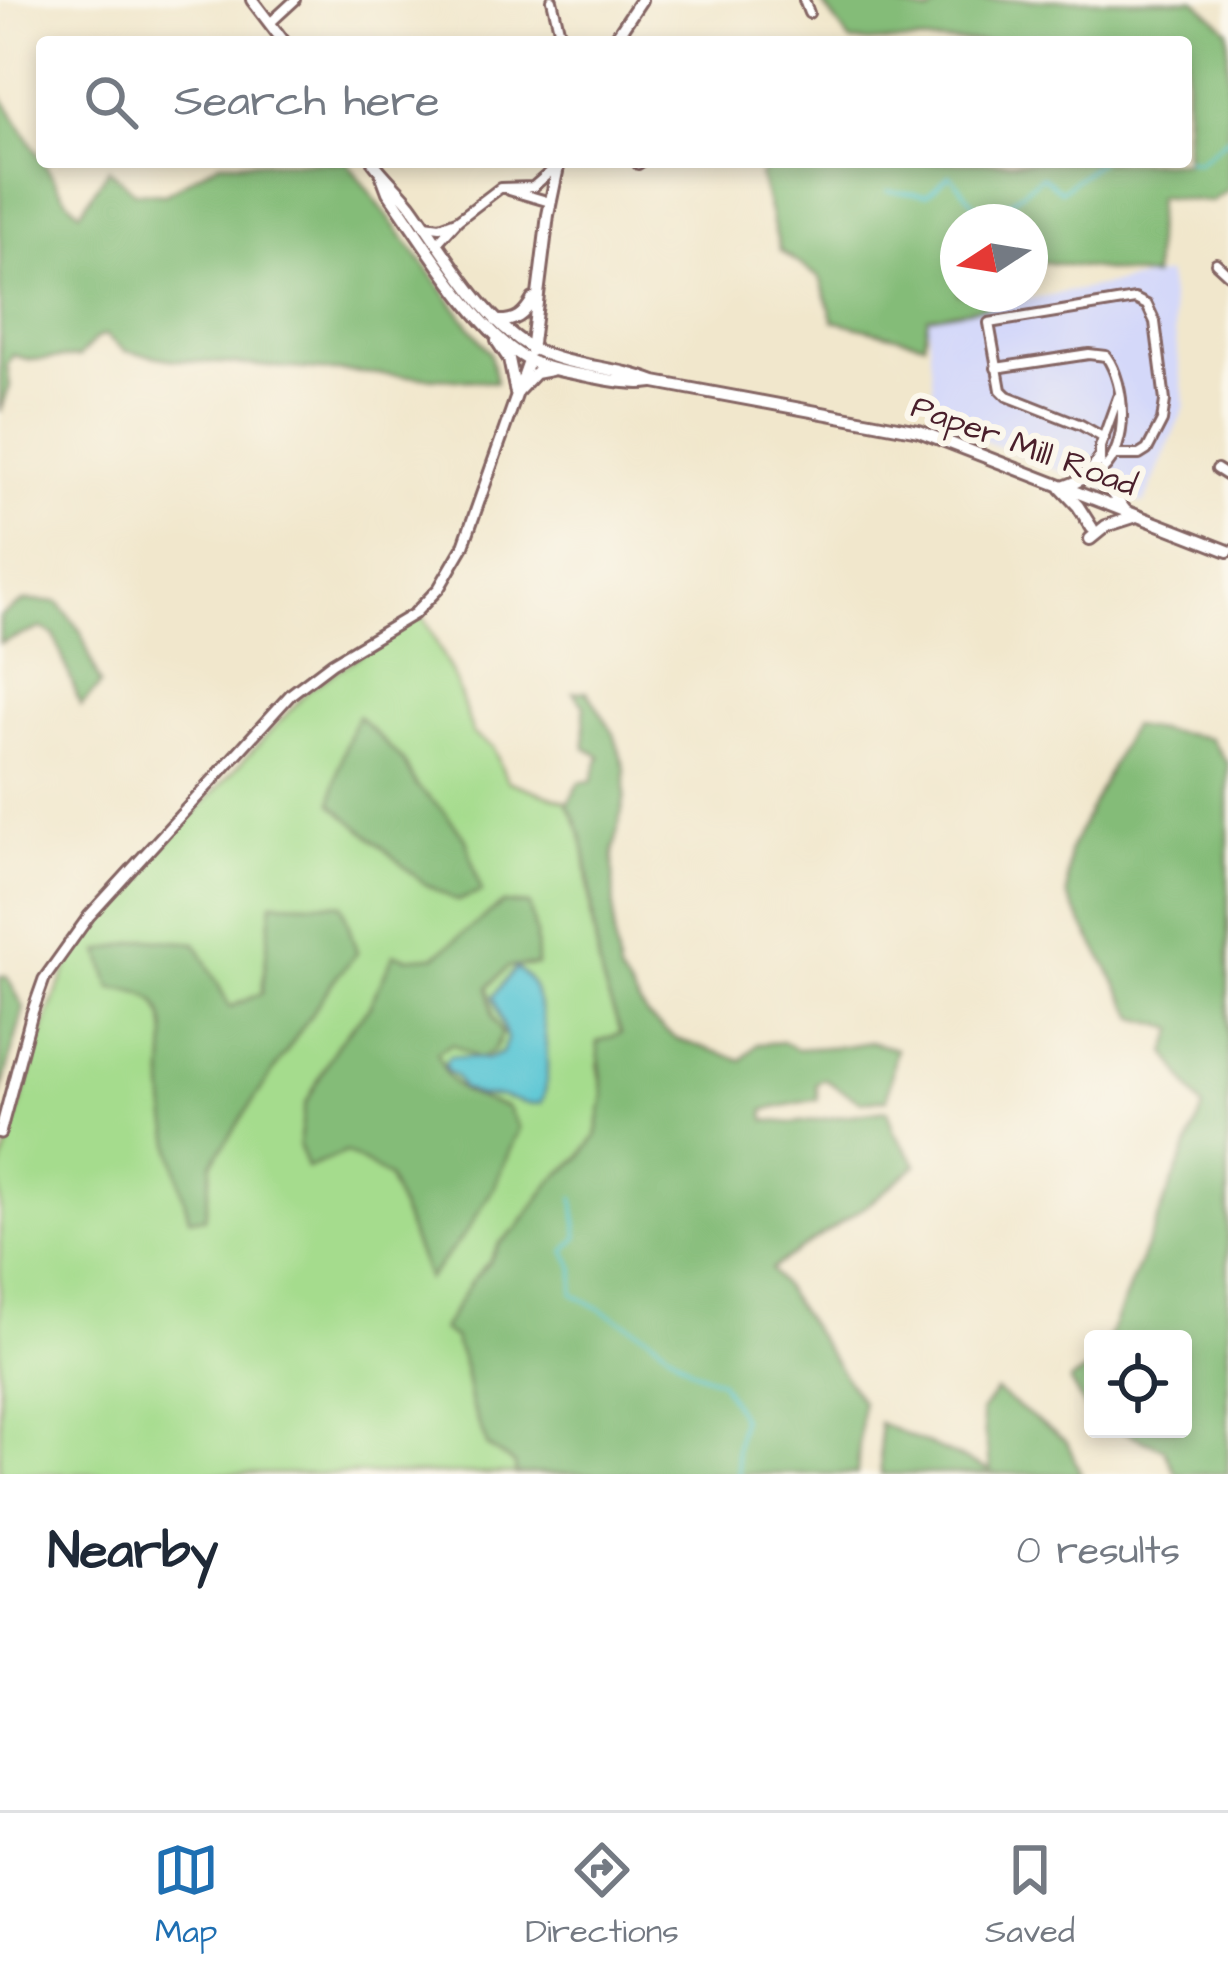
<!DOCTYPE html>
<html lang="en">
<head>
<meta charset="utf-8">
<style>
  :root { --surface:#fff; --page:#f2f2f3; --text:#1f2937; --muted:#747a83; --line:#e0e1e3; --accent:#1f6fb2 }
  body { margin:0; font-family:"Architects Daughter",sans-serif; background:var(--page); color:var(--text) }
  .controls { position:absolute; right:36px; bottom:36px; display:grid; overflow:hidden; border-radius:12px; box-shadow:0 6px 18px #0003 }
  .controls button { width:108px; height:108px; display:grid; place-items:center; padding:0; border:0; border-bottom:3px solid var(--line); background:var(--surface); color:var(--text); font:60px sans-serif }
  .compass { position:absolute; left:940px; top:204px; width:108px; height:108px; border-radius:50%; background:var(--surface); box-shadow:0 6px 18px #0003; rotate:258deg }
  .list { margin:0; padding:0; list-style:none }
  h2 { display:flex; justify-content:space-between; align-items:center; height:156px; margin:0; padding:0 48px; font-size:51px }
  h2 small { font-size:39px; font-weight:400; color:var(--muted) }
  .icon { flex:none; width:66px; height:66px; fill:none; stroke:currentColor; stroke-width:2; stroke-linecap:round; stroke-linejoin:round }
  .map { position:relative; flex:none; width:1228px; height:1474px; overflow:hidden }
  .search { position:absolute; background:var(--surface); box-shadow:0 6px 18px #0003; left:36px; right:36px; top:36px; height:132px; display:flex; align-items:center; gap:30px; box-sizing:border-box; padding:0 42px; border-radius:12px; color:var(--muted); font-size:45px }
  .sheet { height:336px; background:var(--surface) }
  nav { display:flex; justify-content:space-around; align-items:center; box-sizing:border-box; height:168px; border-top:3px solid var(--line); background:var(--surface); font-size:33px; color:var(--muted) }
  nav a { display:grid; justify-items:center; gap:6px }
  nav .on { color:var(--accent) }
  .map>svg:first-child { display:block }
  .built { fill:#d4d8f9 }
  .green { fill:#a5dc8d; stroke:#787e5c; stroke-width:3 }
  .forest { fill:#84bc78; stroke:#676e52; stroke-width:3 }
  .water { fill:#5ac6d4; stroke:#527280; stroke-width:3 }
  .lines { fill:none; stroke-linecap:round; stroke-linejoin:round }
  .stream { stroke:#5ac6d4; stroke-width:3 }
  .minor-casing { stroke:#846563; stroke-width:14 }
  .tertiary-casing { stroke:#846563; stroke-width:15 }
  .primary-casing { stroke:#846563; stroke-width:16 }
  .minor { stroke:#fff; stroke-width:8 }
  .tertiary { stroke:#fff; stroke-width:9 }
  .primary { stroke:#fff; stroke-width:10 }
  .labels { text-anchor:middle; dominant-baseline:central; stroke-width:12; stroke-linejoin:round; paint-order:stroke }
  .street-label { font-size:33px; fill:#4a1f2b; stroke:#fbf7ec }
</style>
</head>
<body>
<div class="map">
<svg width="1228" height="1474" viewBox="0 0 1228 1474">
  <rect width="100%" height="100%" fill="#fbf7ec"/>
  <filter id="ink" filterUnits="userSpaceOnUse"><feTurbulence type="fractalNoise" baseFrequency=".00833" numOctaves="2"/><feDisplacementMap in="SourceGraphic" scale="24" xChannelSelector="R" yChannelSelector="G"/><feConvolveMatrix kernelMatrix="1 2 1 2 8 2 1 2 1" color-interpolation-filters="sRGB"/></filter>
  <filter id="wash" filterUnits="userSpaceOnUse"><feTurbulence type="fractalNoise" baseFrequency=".004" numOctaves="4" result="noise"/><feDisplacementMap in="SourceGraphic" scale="48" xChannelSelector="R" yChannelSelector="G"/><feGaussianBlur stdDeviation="2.7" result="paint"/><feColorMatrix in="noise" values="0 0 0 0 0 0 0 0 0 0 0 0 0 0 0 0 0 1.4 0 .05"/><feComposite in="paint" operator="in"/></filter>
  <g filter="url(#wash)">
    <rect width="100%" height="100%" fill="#f1e7cc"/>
    <path class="built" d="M1167,274L1185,406L1144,504L936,422L927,317Z"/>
    <path class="green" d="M422,614L456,682L473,734L493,747L507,781L567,802C590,839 586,879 592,922C598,963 607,994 622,1033L598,1064L604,1096L596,1137L579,1158L553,1180L517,1229L500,1243L488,1263L472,1280L463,1299L454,1337L465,1369L471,1405L515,1464L516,1474H0V1172L46,1021L75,947L136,876L310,689Z"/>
    <path class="forest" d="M820,0H873L930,13L944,0H1195L1228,30V190L1211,202L1157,197L1153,277L1030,260V222H958V294H1021L1019,301L928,317L924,343L834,321L820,278L780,250L760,175L774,162H1186V42H851Z
      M0,94L66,198L80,212L109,169L134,192L165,194L220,162H347L490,353L496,382L175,360L125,351L105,335L97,338L79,357L30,360L13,355L7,365L10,386L0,412Z
      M25,601L58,602L81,632L100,685L81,706L54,635L41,628L0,643V616Z
      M587,691L614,734L625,769V796L613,854L614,934L619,973L648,1017L676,1039L742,1060L757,1044L783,1042L796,1049L845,1046L870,1042L896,1049L887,1099L860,1101L824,1079L816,1084L818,1099L764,1110L765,1120L793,1123L887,1110L894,1132L917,1165L870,1203L771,1269L862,1402L857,1474H516L515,1464L488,1447L471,1405L465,1369L454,1338L442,1330L472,1280L488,1263L500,1243L517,1229L553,1180L579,1159L596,1137L604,1096L597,1042L621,1033C615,1015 607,997 602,979C589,931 595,841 567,805L580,782L592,781L600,756L585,748L584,705L573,692Z
      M358,716L403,761L417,786L444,812L466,839L481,892L457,901L422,882L332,804C336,772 344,745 358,716Z
      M1131,726L1210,738L1228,764V1474H1176L1164,1449L1118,1429H1183V1339H1108L1203,1109L1166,1052L1175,1029L1136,1018L1067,896L1069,852Z
      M272,902L342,904L357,953L334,980L212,1163L205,1218H189C177,1170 164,1126 164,1077C164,1053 172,1022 155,1002C144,990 127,990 111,988L100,951L148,939L196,943L230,1007L262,993Z
      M503,903L529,905L536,934L537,965L508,967L488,987L493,1017L502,1034L494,1050L480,1059L452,1044L437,1052C450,1093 468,1095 507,1107L519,1128L494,1187L468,1230L428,1279L388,1177L346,1152L307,1168L299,1144L305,1105L338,1043L369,1007L394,954L407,958L435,956Z
      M0,976L7,977L24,1008L0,1096Z
      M1093,1366V1418L1089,1416L1070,1381Z
      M996,1391L1067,1442L1081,1474H881L879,1423L991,1471L981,1412Z"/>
    <path class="water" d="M516,968C524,974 531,980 534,990C545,1016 553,1079 541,1103L528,1104L500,1096H478L462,1088L456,1077L446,1070L445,1063L450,1056L487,1059L502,1053L507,1039L493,996Z"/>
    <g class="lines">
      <path class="stream" d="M1186,159L1198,162L1228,138
        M887,191L927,195L950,175L978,208L1009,203L1042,176L1061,191L1099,162
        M574,1197L578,1238L565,1251L575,1269L573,1294L649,1336L693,1370L720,1381L741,1418L736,1452L739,1474"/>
    </g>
  </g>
  <g filter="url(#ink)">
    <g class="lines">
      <defs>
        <path id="minor" d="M552,0L562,42
          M804,0L809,13
          M270,23L295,0
          M638,164L641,162
          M509,190L550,202
          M425,225L440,227L456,221
          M438,242L458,220L500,188L533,187L557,166
          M1216,263L1228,274
          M996,368L1089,354L1106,356C1126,384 1130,446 1102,471
          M1104,438L1081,425L1007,396L1001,390L989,323L1135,299L1147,305L1155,322L1165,401L1162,421L1147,450L1139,455H1116
          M1100,462V447L1118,397
          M1217,469L1228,476"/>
        <path id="tertiary" d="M0,1133L32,1013L44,979L89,916L291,694L332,663L414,614L439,588L463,547L529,360"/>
        <path id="primary" d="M252,0L284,42
          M613,42L641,0
          M373,162C384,177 398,189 410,204C443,249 487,328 538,351C575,368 616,366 655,382L919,431L1228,551
          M382,176L388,192C424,242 474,328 525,358C544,369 567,372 588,376C610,380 631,385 653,382
          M496,321C516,322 524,315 533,299
          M497,341L509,359L516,393
          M531,351L548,215L559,162
          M516,393L535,373L551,370
          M1101,479L1125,510
          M1063,487C1081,481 1090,476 1099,459
          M1061,488L1078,506L1092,528
          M1090,539L1106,526L1134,517"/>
      </defs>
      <use href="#minor" class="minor-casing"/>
      <use href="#tertiary" class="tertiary-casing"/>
      <use href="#primary" class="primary-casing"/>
      <use href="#minor" class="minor"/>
      <use href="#tertiary" class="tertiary"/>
      <use href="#primary" class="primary"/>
    </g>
  </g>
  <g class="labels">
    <g class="street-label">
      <text transform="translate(1024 446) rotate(20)">Paper Mill Road</text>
    </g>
  </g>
</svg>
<div class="controls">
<button><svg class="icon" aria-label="locate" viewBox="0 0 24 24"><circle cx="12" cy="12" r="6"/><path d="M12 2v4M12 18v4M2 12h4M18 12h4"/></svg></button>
</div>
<svg class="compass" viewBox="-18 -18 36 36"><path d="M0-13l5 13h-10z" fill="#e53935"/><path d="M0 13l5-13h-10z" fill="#747a83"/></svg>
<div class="search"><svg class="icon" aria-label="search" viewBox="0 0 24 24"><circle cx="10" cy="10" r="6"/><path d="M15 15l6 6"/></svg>Search here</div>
</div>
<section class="sheet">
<h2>Nearby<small>0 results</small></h2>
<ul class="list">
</ul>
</section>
<nav>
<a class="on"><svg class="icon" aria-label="map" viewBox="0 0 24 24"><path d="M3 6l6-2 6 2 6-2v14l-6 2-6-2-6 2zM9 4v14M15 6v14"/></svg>Map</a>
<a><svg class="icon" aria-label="directions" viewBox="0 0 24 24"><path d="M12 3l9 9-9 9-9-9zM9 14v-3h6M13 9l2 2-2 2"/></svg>Directions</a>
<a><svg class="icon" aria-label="saved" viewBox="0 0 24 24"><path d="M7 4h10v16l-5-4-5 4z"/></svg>Saved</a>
</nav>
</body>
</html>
